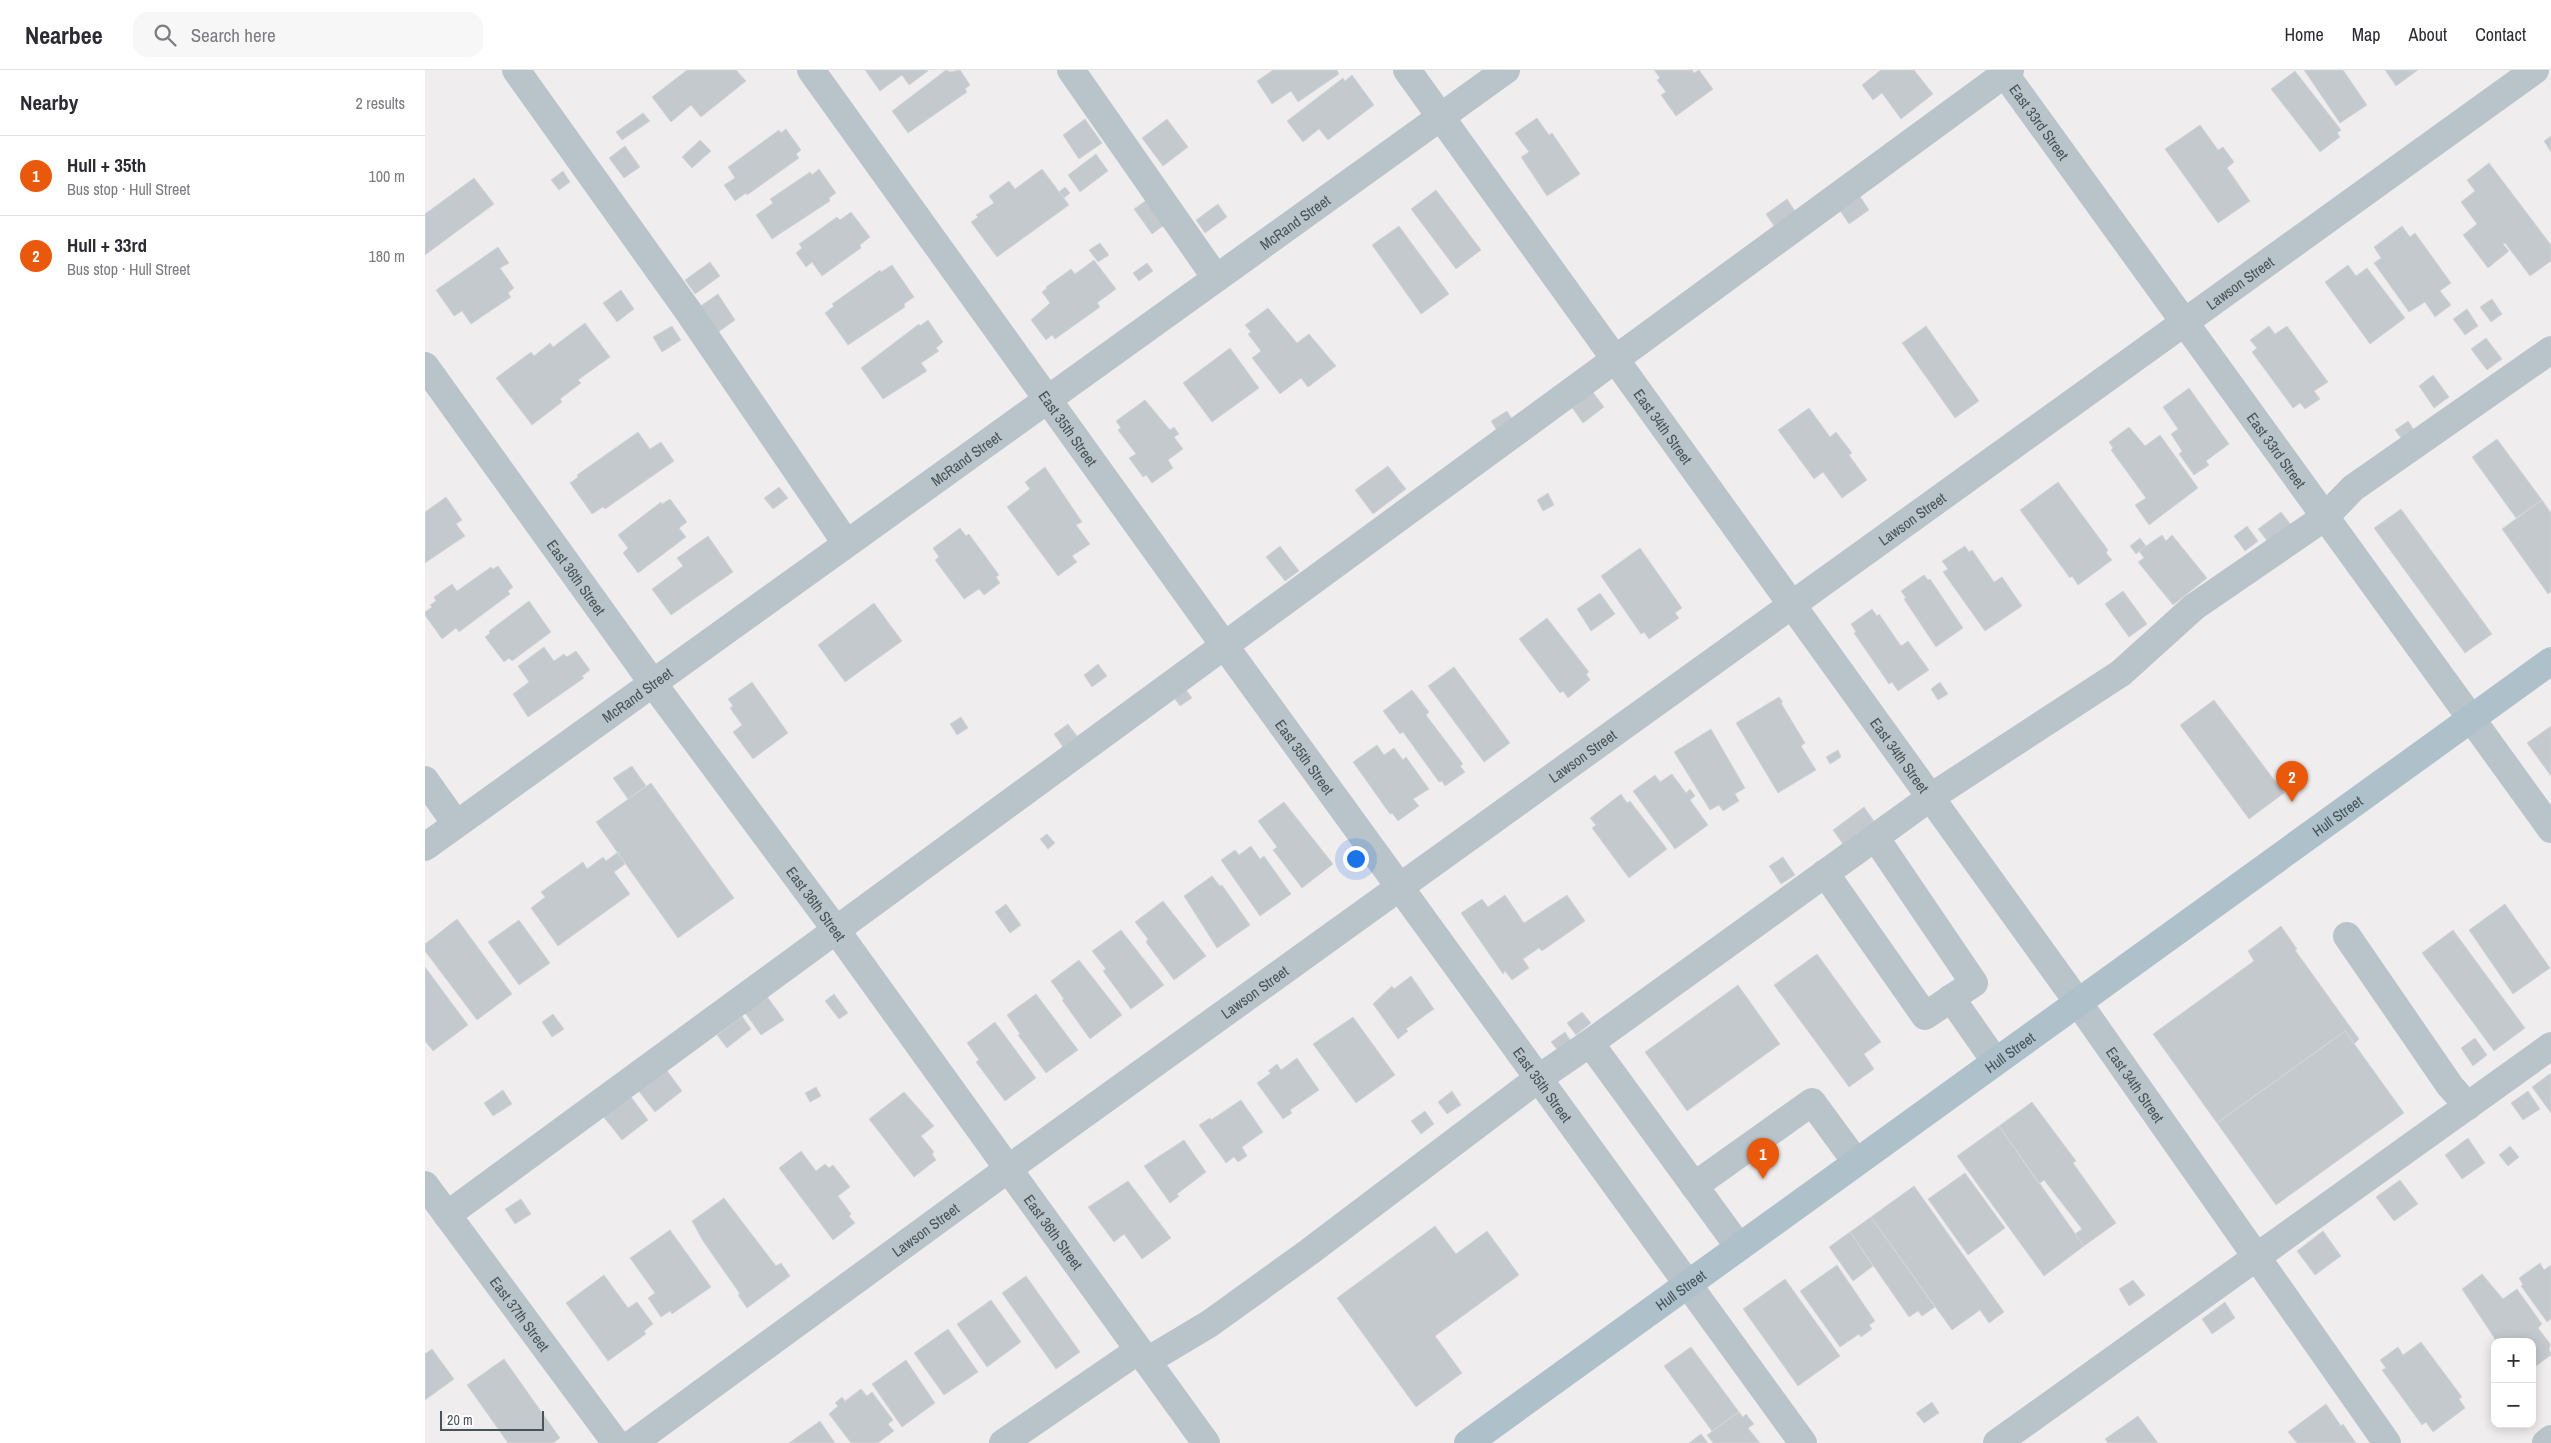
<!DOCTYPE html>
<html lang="en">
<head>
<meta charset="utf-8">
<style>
  :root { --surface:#fff; --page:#f7f7f7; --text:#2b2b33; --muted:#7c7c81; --line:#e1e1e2; --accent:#ea580c }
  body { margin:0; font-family:"Archivo Narrow",sans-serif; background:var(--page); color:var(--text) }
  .controls { position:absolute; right:15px; bottom:15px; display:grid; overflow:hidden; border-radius:10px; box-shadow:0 2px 12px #0003 }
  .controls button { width:45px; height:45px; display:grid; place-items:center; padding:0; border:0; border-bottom:1px solid var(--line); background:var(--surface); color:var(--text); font:25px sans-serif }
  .scale { position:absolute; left:15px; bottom:12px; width:104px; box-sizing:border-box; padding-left:5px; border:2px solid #47545a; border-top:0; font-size:14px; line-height:18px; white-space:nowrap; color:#47545a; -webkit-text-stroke:4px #fff; paint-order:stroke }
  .you { position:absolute; left:930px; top:788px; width:18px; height:18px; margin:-12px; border:4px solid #fff; border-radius:50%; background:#1a73e8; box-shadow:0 0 0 8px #1a73e833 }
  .badge { display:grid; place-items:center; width:32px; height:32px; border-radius:50%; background:var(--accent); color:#fff; font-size:16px; font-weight:700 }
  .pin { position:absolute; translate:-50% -41px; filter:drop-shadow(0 1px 2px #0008) }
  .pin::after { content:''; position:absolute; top:26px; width:18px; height:15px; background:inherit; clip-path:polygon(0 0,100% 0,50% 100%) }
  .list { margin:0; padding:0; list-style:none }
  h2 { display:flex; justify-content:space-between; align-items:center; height:65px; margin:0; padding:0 20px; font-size:21px }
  h2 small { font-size:16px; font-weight:400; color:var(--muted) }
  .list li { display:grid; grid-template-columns:32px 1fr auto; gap:15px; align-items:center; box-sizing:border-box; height:80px; padding:0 20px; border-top:1px solid var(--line) }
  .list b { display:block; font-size:19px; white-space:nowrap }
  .list p { margin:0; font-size:16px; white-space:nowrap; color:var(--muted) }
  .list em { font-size:16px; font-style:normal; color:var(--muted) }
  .icon { flex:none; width:28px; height:28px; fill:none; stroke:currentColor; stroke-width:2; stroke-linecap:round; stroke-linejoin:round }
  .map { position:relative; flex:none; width:2126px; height:1373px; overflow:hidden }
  header { display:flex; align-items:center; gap:30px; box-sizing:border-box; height:70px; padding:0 25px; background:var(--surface); border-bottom:1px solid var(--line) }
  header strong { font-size:24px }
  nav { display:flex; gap:28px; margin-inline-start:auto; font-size:18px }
  .search { width:350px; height:45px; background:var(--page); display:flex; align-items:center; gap:12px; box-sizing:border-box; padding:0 18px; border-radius:15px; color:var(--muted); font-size:19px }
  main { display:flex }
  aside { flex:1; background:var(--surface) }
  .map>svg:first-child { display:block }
  .building { fill:#c4c9cd; stroke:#d2d5d9 }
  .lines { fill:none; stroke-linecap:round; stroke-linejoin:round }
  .minor { stroke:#b9c4ca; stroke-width:28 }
  .major { stroke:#aec1cb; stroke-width:28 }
  .labels { text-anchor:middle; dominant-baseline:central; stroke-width:4; stroke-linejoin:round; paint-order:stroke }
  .street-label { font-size:15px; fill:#47545a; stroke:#fff }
</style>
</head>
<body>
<header>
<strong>Nearbee</strong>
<div class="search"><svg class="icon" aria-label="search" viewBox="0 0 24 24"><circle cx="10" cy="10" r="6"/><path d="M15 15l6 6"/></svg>Search here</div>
<nav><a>Home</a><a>Map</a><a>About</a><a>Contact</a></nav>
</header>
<main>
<aside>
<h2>Nearby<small>2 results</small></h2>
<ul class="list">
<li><span class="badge">1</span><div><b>Hull + 35th</b><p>Bus stop · Hull Street</p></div><em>100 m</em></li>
<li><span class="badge">2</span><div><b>Hull + 33rd</b><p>Bus stop · Hull Street</p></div><em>180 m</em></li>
</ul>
</aside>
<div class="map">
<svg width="2126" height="1373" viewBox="0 0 2126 1373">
  <rect width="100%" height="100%" fill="#f0edee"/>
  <path class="building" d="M262,0H311L321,11L276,47L266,35L246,52L227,27Z
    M440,0H503V1L484,15L477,5L455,21Z
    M521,0L525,2L535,0L545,15L540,19L542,22L483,63L467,41Z
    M848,0H912L914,4L873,32L866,21L847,34L832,11Z
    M1229,0H1267L1269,3L1274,0L1288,19L1251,46L1236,25L1241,22L1232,10L1235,8Z
    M1456,0H1489L1508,24L1476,49L1457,23L1448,30L1437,15Z
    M1879,0H1918L1942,35L1915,53Z
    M1960,0H1993L1971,16Z
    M1870,1L1916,60L1912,63L1915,67L1895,82L1846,19Z
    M927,5L949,35L903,70L894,59L878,72L862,51L918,8L920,11Z
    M218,43L225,51L197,70L191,62Z
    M1112,48L1124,65L1127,63L1155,104L1122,126L1096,87L1104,82L1090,63Z
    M660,49L677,73L654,89L638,65Z
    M742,49L763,77L738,96L717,68Z
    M1775,55L1793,80L1798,77L1809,92L1802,98L1825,131L1793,153L1740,79Z
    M361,59L376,80L371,84L374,88L322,125L321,123L310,131L299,115L310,108L303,97L354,60L356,63Z
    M2126,66V82L2119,71Z
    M275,70L286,81L267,98L257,87Z
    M200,76L215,97L199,108L184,88Z
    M671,84L683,101L655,122L643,105Z
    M2064,93L2126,175V191L2105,206L2080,173L2078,174L2084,181L2063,198L2038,165L2052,154L2036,132L2050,121L2042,110Z
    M394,99L411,123L404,128L405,131L347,169L331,145L348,133L345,129L385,102L387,105Z
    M617,99L644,135L572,187L546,152L553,147L551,145L569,133L564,126L584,111L590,119Z
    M138,101L145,112L134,120L126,110Z
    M49,108L69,134L0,185V144Z
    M640,117L645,123L639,128L634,122Z
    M1011,120L1056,180L1031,199L986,139Z
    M1434,125L1444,140L1424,154L1414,139Z
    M723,129L742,153L727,164L709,139Z
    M1362,129L1372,144L1351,159L1341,144Z
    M793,134L802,147L780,163L771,150Z
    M426,142L445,167L435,175L436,178L397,206L387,192L381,197L371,183L377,178L374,174L412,147L415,150Z
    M974,156L1024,224L996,244L947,175Z
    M1977,156L1985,167L1990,163L2026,213L2015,221L2026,235L2010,247L2000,232L1984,242L1949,193L1956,188L1949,177Z
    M675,173L684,185L673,192L664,180Z
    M73,177L84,193L75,198L89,218L83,223L86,227L46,254L37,241L29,246L11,220Z
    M669,190L691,219L672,233L675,237L630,269L627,265L621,270L606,250L625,233L617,222L622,218L621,217L646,199L650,204Z
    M285,192L295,206L270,224L260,210Z
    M722,193L728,201L714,211L708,203Z
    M467,195L489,227L479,234L480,237L423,275L400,243L409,236L407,234L455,200L456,202Z
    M1923,195L1931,206L1942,198L1980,248L1945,274L1900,212Z
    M196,220L209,239L192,252L178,233Z
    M293,224L310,250L292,263L274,237Z
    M2067,229L2077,244L2066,252L2055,237Z
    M843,238L872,273L884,264L911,296L883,317L876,308L855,324L827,288L836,281L823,264L826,262L820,255Z
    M2042,239L2053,256L2040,265L2028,249Z
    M503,250L518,272L511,278L514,281L496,293L502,301L458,329L436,298L494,254L495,256Z
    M160,253L185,287L153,310L156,313L135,329L137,332L107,355L71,308L106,282L109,286L125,273L128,277Z
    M247,256L256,270L237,282L228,267Z
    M1501,256L1554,331L1530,348L1477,273Z
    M1844,256L1850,264L1862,256L1903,312L1889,321L1895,329L1880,339L1875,333L1868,338L1827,282L1832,278L1825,270Z
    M2061,268L2077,289L2062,300L2046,279Z
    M805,278L834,318L787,352L758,313Z
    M2008,305L2024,327L2009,338L1994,316Z
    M1764,318L1804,374L1781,391L1784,395L1769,405L1754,384L1757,381L1746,364L1753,359L1738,337Z
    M1167,321L1179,337L1158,353L1146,336Z
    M720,330L745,360L749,357L754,364L749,367L758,379L743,390L748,398L727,413L721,405L718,407L704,388L711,384L693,360L696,358L691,351Z
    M1384,338L1405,367L1411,362L1427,383L1424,385L1442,410L1417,428L1398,402L1389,409L1353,360Z
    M1082,341L1090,354L1074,364L1066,351Z
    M1983,351L1989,360L1977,369L1970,360Z
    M1704,357L1720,376L1735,365L1773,418L1724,455L1710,435L1721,428L1686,380L1688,378L1684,372Z
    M213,362L225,379L236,372L249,391L180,439L178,437L167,444L145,413L153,407L152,405Z
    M2072,369L2117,430L2091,448L2047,387Z
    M963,396L981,419L948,444L930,420Z
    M620,397L657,452L651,455L665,474L647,486L652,492L633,506L582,437L605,419L600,412Z
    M1633,412L1683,480L1681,483L1687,490L1653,515L1647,506L1645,508L1595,440Z
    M354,417L363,428L348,439L339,428Z
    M1123,423L1129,435L1118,441L1112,430Z
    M21,427L37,450L31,454L40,466L0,493V442Z
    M245,429L262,452L254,458L261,467L213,503L198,483L203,478L193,465L236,432L237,434Z
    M2117,430L2126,443V522L2123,524L2077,459Z
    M1976,439L2067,564L2040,583L1949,458Z
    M1856,442L1867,456L1844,473L1833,459Z
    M1822,456L1833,471L1820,481L1809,466Z
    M535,458L541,466L544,464L574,505L571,507L575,513L559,525L554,519L539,529L510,490L514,487L508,478Z
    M1737,465L1741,471L1747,465L1782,508L1748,535L1713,492L1719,488L1714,481Z
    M283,466L308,502L246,545L227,519L258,496L252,488Z
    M1715,468L1721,476L1711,484L1705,476Z
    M855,476L874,501L860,511L841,487Z
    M1540,476L1544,482L1547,480L1569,512L1577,507L1597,536L1560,561L1518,502L1523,499L1517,491Z
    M1215,478L1257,538L1250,543L1254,548L1224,569L1219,562L1216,564L1176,506Z
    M73,496L88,517L83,521L85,524L34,562L31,558L17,569L0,545V542L7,537L5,535L11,531L9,527L27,514L32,521L66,497L68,499Z
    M1499,505L1503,510L1505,509L1538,558L1511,577L1479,529L1481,528L1476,521Z
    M1698,521L1722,554L1704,567L1680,534Z
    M1175,523L1190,544L1166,561L1152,539Z
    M104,531L126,562L87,591L84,588L79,592L60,567L65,563L64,561Z
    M449,533L477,571L420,612L393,575Z
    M1447,539L1452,546L1454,544L1476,576L1483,571L1504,600L1473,621L1467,612L1464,614L1429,563L1431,562L1426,554Z
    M1122,548L1164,602L1161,604L1165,610L1143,628L1138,621L1135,623L1094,569Z
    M119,577L129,591L139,584L142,587L151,581L165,600L157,606L159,608L103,647L88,624L104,612L93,596Z
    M673,594L682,606L667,617L659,605Z
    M1029,597L1085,673L1059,692L1003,616Z
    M327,612L363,663L328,689L308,662L317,655L305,638L308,636L303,629Z
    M1515,612L1523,624L1513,630L1506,619Z
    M759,617L767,628L755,636L747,625Z
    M987,620L1004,642L1001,645L1038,694L1035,696L1040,702L1020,716L1017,711L1014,712L978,662L975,664L958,641Z
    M1354,627L1358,632L1356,633L1380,673L1376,676L1391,700L1353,723L1311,653Z
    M1789,630L1859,723L1824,749L1755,655Z
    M536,647L543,658L532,665L525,654Z
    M643,654L652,666L638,677L629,664Z
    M2126,656V706L2102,673Z
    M1286,659L1320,718L1310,724L1314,731L1298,741L1294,735L1285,740L1249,682Z
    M952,675L959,685L969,678L978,690L981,687L1004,719L988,729L994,736L973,751L967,743L965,744L928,692Z
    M1413,680L1416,687L1405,694L1401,687Z
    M207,696L221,716L203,729L188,708Z
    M1247,704L1261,723L1265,719L1270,726L1265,730L1283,755L1250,779L1208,721L1230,705L1235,712Z
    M226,713L309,828L253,868L171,752Z
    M1196,724L1202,733L1205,731L1242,779L1204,808L1167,758L1171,755L1165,748Z
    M859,732L908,794L877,818L848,780L852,777L833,751Z
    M1439,737L1449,751L1418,774L1408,760Z
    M622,764L630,773L623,779L615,769Z
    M826,776L835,789L839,786L866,824L835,846L796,790L810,780L814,785Z
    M193,782L200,794L189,802L205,824L133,876L106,838L120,827L116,822L158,792L162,799L178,787L181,791Z
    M1358,787L1370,805L1356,814L1344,796Z
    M787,806L795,816L797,815L825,855L792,878L759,826Z
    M1080,825L1099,853L1142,825L1160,851L1117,881L1114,878L1098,889L1104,898L1087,910L1080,901L1078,904L1036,843L1057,829L1063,837Z
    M738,831L781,886L749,910L721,872L723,869L710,852Z
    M581,834L596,855L585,863L570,842Z
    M2080,834L2125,898L2088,924L2044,860Z
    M32,849L87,924L52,950L0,881V874Z
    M94,850L125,893L94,915L63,872Z
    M1856,856L1872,879L1870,880L1934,969L1929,974L1920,961L1792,1053L1728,964L1829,891L1823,881Z
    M696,860L739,915L706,939L678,901L681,899L667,881Z
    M2028,860L2100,958L2069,981L1997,883Z
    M1392,884L1456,972L1439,984L1449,999L1424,1017L1349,915Z
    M654,890L697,945L665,969L637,930L639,929L626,911Z
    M0,897L43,955L8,981L0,971Z
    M986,906L1009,939L981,959L983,961L973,969L948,934L967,916L969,919Z
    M1313,915L1355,974L1262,1041L1220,982Z
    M409,924L423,943L414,949L400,931Z
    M611,924L653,980L621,1003L593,965L595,964L582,945Z
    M341,925L359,950L336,965L318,940Z
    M1157,942L1166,953L1151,965L1142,953Z
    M128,944L139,959L127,967L117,952Z
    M317,946L326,959L302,978L292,965Z
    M928,947L970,1005L931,1033L888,974Z
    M570,952L611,1008L580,1031L551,992L554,990L542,973Z
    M1920,961L1979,1043L1851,1135L1792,1053Z
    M1140,962L1147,973L1134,982L1126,972Z
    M2050,968L2062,985L2048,996L2036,978Z
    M872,988L894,1020L865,1040L867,1043L858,1049L832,1013L846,1003L843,1001L852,994L856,1000Z
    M240,998L257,1021L230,1042L212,1019Z
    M2126,1003V1043L2107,1017Z
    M391,1017L396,1026L385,1032L380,1023Z
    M78,1020L87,1034L68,1046L59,1033Z
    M1027,1021L1036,1035L1022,1044L1013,1032Z
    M2103,1021L2115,1039L2098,1050L2086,1033Z
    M479,1022L509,1056L496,1066L509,1082L507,1084L511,1090L489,1107L444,1049Z
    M204,1024L223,1050L197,1070L177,1045Z
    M816,1030L838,1062L817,1077L822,1086L813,1092L809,1087L801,1093L774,1055L785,1048L786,1050Z
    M1607,1032L1651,1091L1648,1093L1691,1153L1659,1176L1650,1164L1657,1159L1619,1110L1614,1114L1574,1056Z
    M1000,1041L1009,1054L996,1064L986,1051Z
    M1574,1056L1659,1176L1619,1206L1532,1086Z
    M2043,1068L2060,1093L2037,1109L2020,1085Z
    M759,1070L781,1102L752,1124L754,1126L745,1133L719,1096Z
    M2085,1076L2094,1087L2083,1096L2074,1085Z
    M376,1081L391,1101L400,1094L404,1098L408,1095L425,1117L413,1126L426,1144L424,1146L430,1153L408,1170L354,1098Z
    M1540,1103L1580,1158L1543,1185L1503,1129Z
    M1975,1110L1993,1134L1969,1151L1951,1127Z
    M703,1111L746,1168L717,1189L699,1164L689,1172L663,1137Z
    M1489,1116L1579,1242L1564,1253L1555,1240L1527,1260L1446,1147Z
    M299,1128L351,1196L356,1193L365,1206L322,1238L313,1225L315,1224L278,1171L267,1151Z
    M96,1129L106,1144L90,1154L80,1139Z
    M1446,1147L1510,1237L1497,1246L1493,1241L1484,1247L1425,1162Z
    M1010,1156L1031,1184L1062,1161L1094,1205L1010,1266L1037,1303L991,1337L912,1228Z
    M245,1160L286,1217L247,1244L245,1241L236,1247L223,1228L230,1223L205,1188Z
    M1898,1161L1916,1186L1890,1205L1872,1181Z
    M1425,1162L1448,1196L1428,1211L1404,1177Z
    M2115,1193L2119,1200L2126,1195V1249L2122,1252L2096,1216L2098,1215L2094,1208Z
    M1412,1195L1450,1251L1444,1255L1447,1259L1436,1267L1434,1264L1415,1277L1375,1221Z
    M2057,1204L2078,1229L2092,1219L2117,1254L2113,1258L2126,1275L2124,1278L2126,1285L2107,1299V1272H2072L2037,1219Z
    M179,1205L203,1238L212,1232L228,1254L219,1261L221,1264L183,1291L141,1233Z
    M601,1206L655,1282L631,1299L577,1223Z
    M1360,1209L1415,1286L1373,1316L1318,1239Z
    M1708,1210L1720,1225L1704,1236L1694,1219Z
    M566,1230L596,1272L562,1297L532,1254Z
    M1800,1232L1810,1248L1787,1264L1777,1249Z
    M523,1259L553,1302L519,1325L489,1283Z
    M1996,1272L2037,1327L2034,1329L2040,1338L2008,1362L2001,1352L1997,1355L1957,1300L1961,1298L1955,1290L1973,1277L1978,1285Z
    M1266,1277L1314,1342L1287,1361L1239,1296Z
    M7,1279L29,1309L0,1330V1284Z
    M79,1289L135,1368L128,1373H83L42,1315Z
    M481,1290L510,1333L477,1357L447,1314Z
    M436,1319L442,1326L447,1322L468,1350L463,1354L469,1361L453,1373H426L404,1344L413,1336L410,1333L417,1327L420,1331Z
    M1507,1332L1514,1343L1499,1353L1491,1343Z
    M1901,1334L1916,1356L1918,1354L1931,1373H1872L1863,1362Z
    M1314,1342L1318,1347L1321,1344L1329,1354L1323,1358L1335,1373H1288L1282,1365Z
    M1713,1346L1733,1373H1683L1680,1369Z
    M395,1351L410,1373H364Z
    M1276,1364L1283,1373H1264Z"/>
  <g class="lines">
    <g class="minor">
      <path d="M91,0L263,241L421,473"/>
      <path id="s1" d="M386,0L799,575L1378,1373"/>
      <path d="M646,0L791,208"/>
      <path id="s2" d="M982,0L1652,931L1962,1373"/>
      <path id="s3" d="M1577,0L2126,759"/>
      <path id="s4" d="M0,296L227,612L411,860L781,1373"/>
      <path d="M0,710L31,754"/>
      <path id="s5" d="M0,777L1081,0"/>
      <path d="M1400,803L1500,946L1549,913L1450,767"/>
      <path d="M1922,866L2025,1016L2043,1036"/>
      <path d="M1526,928L1570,991"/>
      <path d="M1165,973L1506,727L1696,603L1769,537L1900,447L1928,418L2126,280"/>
      <path id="s6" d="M0,1115L191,1373"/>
      <path d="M1269,1116L1387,1032L1431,1092"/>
      <path d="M22,1145L1585,0"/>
      <path d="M722,1291L784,1254L884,1182L1114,1008L1165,973L1314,1177"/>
      <path id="s7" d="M208,1373L583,1099L2110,0"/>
      <path d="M578,1373L714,1280"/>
      <path d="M1572,1373L2126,976"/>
      <path d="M2121,1373L2126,1369"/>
    </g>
    <path class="major" id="s8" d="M1043,1373L2126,591"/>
  </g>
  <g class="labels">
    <g class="street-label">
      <text stroke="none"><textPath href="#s3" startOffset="64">East 33rd Street</textPath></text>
      <text stroke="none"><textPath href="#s5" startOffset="1071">McRand Street</textPath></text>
      <text stroke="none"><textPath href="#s7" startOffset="1982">Lawson Street</textPath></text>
      <text stroke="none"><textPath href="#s2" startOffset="439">East 34th Street</textPath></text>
      <text stroke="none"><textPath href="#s1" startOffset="441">East 35th Street</textPath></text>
      <text stroke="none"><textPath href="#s3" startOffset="469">East 33rd Street</textPath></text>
      <text stroke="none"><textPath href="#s5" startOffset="666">McRand Street</textPath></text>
      <text stroke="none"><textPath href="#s7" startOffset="1578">Lawson Street</textPath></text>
      <text stroke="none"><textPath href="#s4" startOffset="260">East 36th Street</textPath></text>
      <text stroke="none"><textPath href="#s5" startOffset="261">McRand Street</textPath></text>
      <text stroke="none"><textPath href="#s2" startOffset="844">East 34th Street</textPath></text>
      <text stroke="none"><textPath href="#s1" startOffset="846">East 35th Street</textPath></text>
      <text stroke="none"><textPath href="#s7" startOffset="1172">Lawson Street</textPath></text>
      <text stroke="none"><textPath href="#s8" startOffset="1072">Hull Street</textPath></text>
      <text stroke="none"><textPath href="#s4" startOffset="665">East 36th Street</textPath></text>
      <text stroke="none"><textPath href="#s7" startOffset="768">Lawson Street</textPath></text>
      <text stroke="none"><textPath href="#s8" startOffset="668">Hull Street</textPath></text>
      <text stroke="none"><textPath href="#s2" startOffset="1249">East 34th Street</textPath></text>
      <text stroke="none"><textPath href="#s1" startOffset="1251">East 35th Street</textPath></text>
      <text stroke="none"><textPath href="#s7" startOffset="362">Lawson Street</textPath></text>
      <text stroke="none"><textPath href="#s4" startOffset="1070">East 36th Street</textPath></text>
      <text stroke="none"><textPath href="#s8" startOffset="262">Hull Street</textPath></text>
      <text stroke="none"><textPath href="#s6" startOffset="160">East 37th Street</textPath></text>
    </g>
  </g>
</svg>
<div class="controls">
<button>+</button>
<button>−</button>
</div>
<div class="scale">20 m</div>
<div class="you"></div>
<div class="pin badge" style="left:1338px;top:1109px">1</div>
<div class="pin badge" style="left:1867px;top:732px">2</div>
</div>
</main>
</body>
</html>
